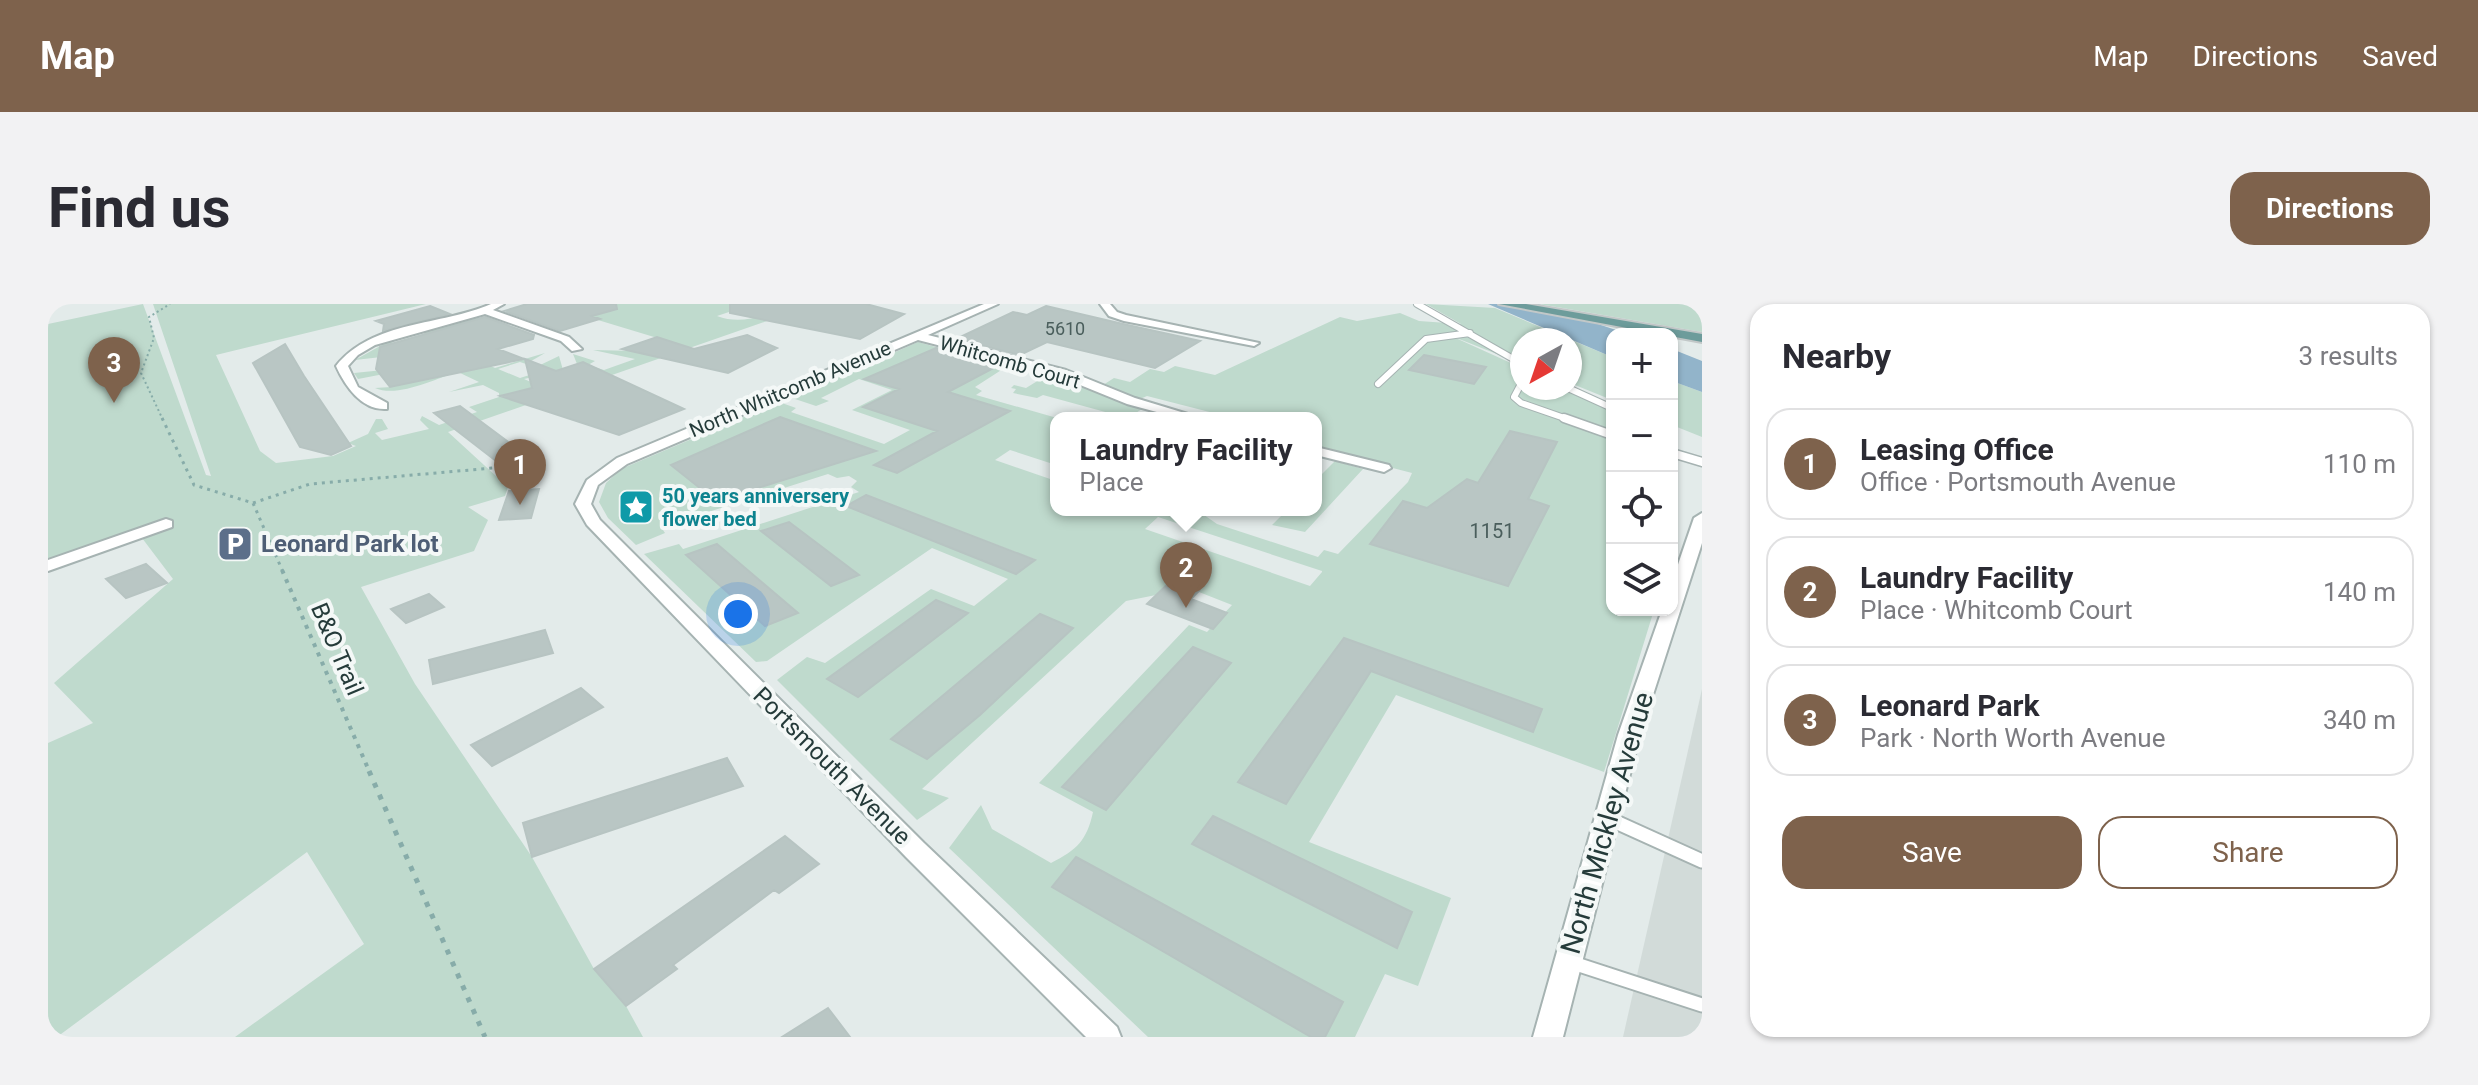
<!DOCTYPE html>
<html lang="en">
<head>
<meta charset="utf-8">
<style>
  :root { --surface:#fff; --page:#f2f2f3; --text:#2b2b33; --muted:#7c7c81; --line:#e1e1e2; --accent:#7e624c }
  body { margin:0; font-family:Roboto,sans-serif; background:var(--page); color:var(--text) }
  .controls { position:absolute; right:24px; top:24px; display:grid; overflow:hidden; border-radius:16px; box-shadow:0 2px 6px #0004 }
  .controls button { width:72px; height:72px; display:grid; place-items:center; padding:0; border:0; border-bottom:2px solid var(--line); background:var(--surface); color:var(--text); font:40px sans-serif }
  .compass { position:absolute; left:1462px; top:24px; width:72px; height:72px; border-radius:50%; background:var(--surface); box-shadow:0 2px 6px #0004; rotate:220deg }
  .you { position:absolute; left:690px; top:310px; width:28px; height:28px; margin:-20px; border:6px solid #fff; border-radius:50%; background:#1a73e8; box-shadow:0 0 0 12px #1a73e833 }
  .badge { display:grid; place-items:center; width:52px; height:52px; border-radius:50%; background:var(--accent); color:#fff; font-size:26px; font-weight:700 }
  .pin { position:absolute; translate:-50% -66px; filter:drop-shadow(0 2px 4px #0008) }
  .pin::after { content:''; position:absolute; top:42px; width:28px; height:24px; background:inherit; clip-path:polygon(0 0,100% 0,50% 100%) }
  .popup { position:absolute; left:1002px; top:108px; width:272px; height:104px; box-sizing:border-box; display:grid; place-content:center; border-radius:16px; background:var(--surface); filter:drop-shadow(0 2px 6px #0005); font-size:26px; white-space:nowrap; color:var(--muted) }
  .popup b { font-size:30px; color:var(--text) }
  .popup::after { content:''; position:absolute; left:50%; top:100%; margin-left:-16px; border:16px solid transparent; border-top-color:var(--surface) }
  .list { margin:0; padding:0; list-style:none }
  h2 { display:flex; justify-content:space-between; align-items:center; height:104px; margin:0; padding:0 32px; font-size:34px }
  h2 small { font-size:26px; font-weight:400; color:var(--muted) }
  .list li { display:grid; grid-template-columns:52px 1fr auto; gap:24px; align-items:center; box-sizing:border-box; height:112px; margin:0 16px 16px; padding:0 16px; border:2px solid var(--line); border-radius:24px }
  .list b { display:block; font-size:30px; white-space:nowrap }
  .list p { margin:0; font-size:26px; white-space:nowrap; color:var(--muted) }
  .list em { font-size:26px; font-style:normal; color:var(--muted) }
  .actions { display:flex; gap:16px; padding:24px 32px }
  .actions a { flex:1; padding:18px 0; border:2px solid var(--accent); border-radius:24px; text-align:center; font-size:28px; color:var(--accent) }
  .actions .main { background:var(--accent); color:#fff }
  .icon { flex:none; width:44px; height:44px; fill:none; stroke:currentColor; stroke-width:2; stroke-linecap:round; stroke-linejoin:round }
  .map { position:relative; flex:none; width:1654px; height:733px; overflow:hidden; border-radius:24px }
  header { display:flex; align-items:center; gap:48px; box-sizing:border-box; height:112px; padding:0 40px; background:var(--accent); color:#fff }
  header strong { font-size:38px }
  nav { display:flex; gap:44px; margin-inline-start:auto; font-size:28px }
  .intro { display:flex; align-items:center; justify-content:space-between; box-sizing:border-box; height:192px; padding:0 48px }
  h1 { margin:0; font-size:56px }
  .button { padding:20px 36px; border-radius:24px; background:var(--accent); color:#fff; font-size:28px; font-weight:700 }
  main { display:flex; gap:48px; padding:0 48px }
  aside { flex:1; background:var(--surface); border-radius:24px; box-shadow:0 2px 6px #0004 }
  .map>svg:first-child { display:block }
  .built { fill:#d2dbd9 }
  .green { fill:#bfdacd; fill-rule:evenodd }
  .water { fill:#92b4ca }
  .building { fill:#b9c6c4; stroke:#b7c4c2; stroke-width:2 }
  .lines { fill:none; stroke-linecap:round; stroke-linejoin:round }
  .service-far2-casing { stroke:#a6b3b2; stroke-width:8 }
  .service-far1-casing { stroke:#a6b3b2; stroke-width:11 }
  .service-casing { stroke:#a6b3b2; stroke-width:17 }
  .minor-casing { stroke:#a6b3b2; stroke-width:4 }
  .primary-casing { stroke:#c2c8c8; stroke-width:4 }
  .path-far3 { stroke:#87aca9; stroke-width:2; stroke-dasharray:2 3; stroke-linecap:butt }
  .path-far2 { stroke:#87aca9; stroke-width:3; stroke-dasharray:3 5; stroke-linecap:butt }
  .path-far1 { stroke:#87aca9; stroke-width:4; stroke-dasharray:4 6; stroke-linecap:butt }
  .path { stroke:#87aca9; stroke-width:5; stroke-dasharray:5 8; stroke-linecap:butt }
  .service-far2 { stroke:#fff; stroke-width:6 }
  .service-far1 { stroke:#fff; stroke-width:8 }
  .service { stroke:#fff; stroke-width:13 }
  .minor { fill:#fff; fill-rule:evenodd }
  .primary { fill:#6d9c9b; fill-rule:evenodd }
  .labels { text-anchor:middle; dominant-baseline:central; stroke-width:8; stroke-linejoin:round; paint-order:stroke }
  .far-number-label { font-size:18px; fill:#4a5e5c }
  .far-street-label { font-size:20px; fill:#253b3a; stroke:#f4f8f7 }
  .far-culture-label { font-size:20px; font-weight:bold; fill:#0d838f; stroke:#f4f8f7; text-anchor:start }
  .number-label { font-size:20px; fill:#4a5e5c }
  .service-label { font-size:24px; font-weight:bold; fill:#4e5e75; stroke:#f4f8f7; text-anchor:start }
  .street-label { font-size:24px; fill:#253b3a; stroke:#f4f8f7 }
  .near-street-label { font-size:28px; fill:#253b3a; stroke:#f4f8f7 }
</style>
</head>
<body>
<header>
<strong>Map</strong>
<nav><a>Map</a><a>Directions</a><a>Saved</a></nav>
</header>
<div class="intro"><h1>Find us</h1><a class="button">Directions</a></div>
<main>
<div class="map">
<svg width="1654" height="733" viewBox="0 0 1654 733">
  <rect width="100%" height="100%" fill="#e3ebea"/>
  <path class="built" d="M1654,385V733H1575Z"/>
  <path class="green" d="M95,0L158,171L163,172L105,0H378L168,51L212,147L228,159L285,152L308,142L300,139L320,130L328,115H334L340,125L327,129L334,136L381,125L372,116L374,112L391,121L429,108L421,103L451,93V89L435,81L401,88L431,78L410,68C386,75 350,94 327,84L343,83L367,64L310,75L306,69L365,63L360,50L307,56L341,37L349,41L381,33L374,28L424,14L450,16L407,28L454,46L426,54L447,64L497,49L478,60L472,58L450,65L472,74L494,67L488,63L511,52L515,66L476,75L499,85L531,65L525,50L547,57L540,61L556,66L587,55L545,46L588,47L616,36L497,0H705L669,12C703,25 733,0 768,0L400,128L460,183L457,192L420,203L440,216L426,247L313,283L367,380L484,553L546,665L578,702L595,733H187L316,640L259,548L9,733H0V439L45,419L6,379L125,275L94,234L105,230L0,262V20Z
    M1378,0L1447,4L1564,53V96L1522,79V36H1474V60L1401,31L1474,64V84H1518L1564,105V306H1606L1556,468L1348,391L1261,538L1403,594L1370,682L1337,670L1307,733H1100L901,544L933,501L944,525L1003,559C1029,546 1039,536 1045,508L991,479L1141,321L1159,328L1184,301L1123,277L1108,291L1078,297L874,485L901,494L869,516L729,376L759,353L777,359L883,285L926,302L960,275L884,244L719,357L708,358L596,250L631,240L635,245L811,188L803,183L809,177L801,172L789,174L780,170L613,223L617,229L588,241L560,214L551,198L558,179L573,165L731,98L748,104L743,108L836,140L862,126L804,106L844,86L811,75L773,94L781,97L768,102L744,94L870,38L958,63L927,83L934,87L928,91L1009,114L1008,161L962,146L947,156L1008,177V206H1149L1169,220L1270,253L1276,246L1290,250L1360,178L1364,169L1268,144V114H1185L1099,92L1092,95L1055,81L1066,74L1082,78L1102,65L1116,68L1127,62L1167,71L1292,13L1309,17L1352,9L1371,17L1413,20ZM903,120L925,127L849,169L827,161ZM818,191L986,255V256L799,202ZM1110,213L1274,267V268L1262,282L1097,225Z
    M1491,0H1654L1641,2L1654,11V28Z
    M987,69L1002,70L1094,105L1080,114H1056L1061,109L995,91L989,94L965,89L968,85L963,84L966,81L978,84L991,76L982,72Z
    M1624,77L1654,88V133L1624,121Z
    M1287,157L1315,165L1257,228L1224,221L1239,206H1268V176Z"/>
  <path class="water" d="M1440,0H1490L1580,30H1564V53Z
    M1624,45L1654,57V88L1624,77Z"/>
  <path class="building" d="M479,0H568L569,5L544,12L552,15L512,27L456,7Z
    M682,0H818L856,10L812,35L682,9Z
    M382,2L402,10L335,27L336,20L328,17Z
    M998,2L1075,20L1152,37L1107,64L999,38L972,51L908,35L965,8L979,11Z
    M437,13L486,31L485,35L450,45L476,55L342,83L328,65L332,43Z
    M699,31L729,44L680,69L574,45L609,33L646,45Z
    M237,40L256,72L303,142L283,151L252,143L205,59Z
    M888,44L953,60L900,88L962,107L849,169L826,161L889,127L815,103L851,85L816,75Z
    M1376,51L1438,63L1426,80L1361,66Z
    M477,55L508,67L535,58L636,105L571,131L452,92L484,84Z
    M412,102L475,149L448,157L386,109Z
    M732,113L828,147L668,197L623,161Z
    M1462,127L1509,138L1480,195L1501,202L1460,282L1322,240L1355,197L1379,204L1419,175L1430,179Z
    M491,185L483,214L451,216L461,187Z
    M818,191L987,256L968,270L798,202Z
    M741,218L811,271L783,282L713,227Z
    M669,240L750,309L717,322L638,251Z
    M98,260L119,279L78,294L58,275Z
    M1123,277L1151,287L1143,295L1179,309L1165,325L1099,300Z
    M381,290L396,303L358,319L343,305Z
    M888,296L920,309L810,393L779,375Z
    M992,310L1025,324L932,411L879,455L843,435Z
    M497,326L505,349L385,380L381,356Z
    M1296,334L1494,405L1485,428L1323,367L1238,500L1190,478Z
    M1145,343L1183,359L1058,506L1014,483Z
    M533,384L555,403L444,462L423,441Z
    M679,454L695,482L484,553L475,519Z
    M1165,512L1364,608L1349,644L1144,540Z
    M737,532L771,560L731,589L726,586L625,661L629,665L578,702L546,665Z
    M1028,553L1295,698L1277,733H1263L1004,583Z
    M780,704L802,733H734Z"/>
  <g class="lines">
    <defs>
      <path id="service-far2" d="M1369,0L1474,60
        M1474,78L1466,93L1473,99L1522,116
        M1330,80L1378,35L1422,29
        M1520,84L1564,104"/>
      <path id="service-far1" d="M1516,114L1564,131
        M1624,149L1654,158"/>
      <path id="service" d="M1559,514L1654,557
        M1522,658L1654,701"/>
      <path id="minor" d="M443,0H456L445,6L521,33L534,45L524,47L513,37L437,10L327,41L310,51L300,62L310,83L339,99V105C314,107 297,82 288,62C325,16 393,22 443,0Z
        M936,0H950L880,31L1018,66L1087,94L1153,114H1131L1079,100L1010,72L870,36L579,160L550,181L543,200L552,216L876,539L1069,723L1073,733H1038L858,553L539,221L527,200L539,176L569,154Z
        M1052,0H1062L1069,8L1078,11L1211,39L1206,42L1076,17L1061,12Z
        M1645,0H1654V5Z
        M1268,143L1341,161L1343,164L1336,168L1268,151Z
        M1654,209V239L1592,431L1515,733H1485L1570,431L1614,306H1624V278L1646,214Z
        M118,215L124,217V223L0,267V256Z"/>
      <path id="primary" d="M1451,0H1478L1654,30V38Z"/>
    </defs>
    <use href="#service-far2" class="service-far2-casing"/>
    <use href="#service-far1" class="service-far1-casing"/>
    <use href="#service" class="service-casing"/>
    <use href="#minor" class="minor-casing"/>
    <use href="#primary" class="primary-casing"/>
    <path class="path-far3" d="M115,116L93,69L106,34L101,13L122,0"/>
    <path class="path-far2" d="M114,114L146,181L205,199L235,268
      M205,199L262,180L445,164"/>
    <path class="path-far1" d="M234,266L322,469"/>
    <path class="path" d="M321,467L437,733"/>
    <use href="#service-far2" class="service-far2"/>
    <use href="#service-far1" class="service-far1"/>
    <use href="#service" class="service"/>
    <use href="#minor" class="minor"/>
    <use href="#primary" class="primary"/>
  </g>
  <defs>
    <symbol id="sight-square" viewBox="-11 -11 22 22"><rect x="-9" y="-9" width="18" height="18" rx="4" fill="#0f9aa8" stroke="#f4f8f7"/><path d="M0-6L1.8-2.2L6-1.7L2.9 1.2L3.7 5.4L0 3.3L-3.7 5.4L-2.9 1.2L-6-1.7L-1.8-2.2Z" fill="#fff"/></symbol>
    <symbol id="parking-square" viewBox="-11 -11 22 22"><rect x="-9" y="-9" width="18" height="18" rx="4" fill="#5c6f8a" stroke="#f4f8f7"/><path d="M-3.5-5.5H1a3.5 3.5 0 0 1 0 7H-1V5.5H-3.5ZM-1-3.4V-.6H.8a1.4 1.4 0 0 0 0-2.8Z" fill="#fff"/></symbol>
  </defs>
  <g fill-rule="evenodd">
    <use href="#sight-square" x="568" y="183" width="40" height="40"/>
    <use href="#parking-square" x="167" y="220" width="40" height="40"/>
  </g>
  <g class="labels">
    <g class="far-number-label">
      <text x="1017" y="24">5610</text>
    </g>
    <g class="far-street-label">
      <text transform="translate(962 58) rotate(16)">Whitcomb Court</text>
      <text transform="translate(742 85) rotate(-23)">North Whitcomb Avenue</text>
    </g>
    <g class="far-culture-label">
      <text x="614" y="192">50 years anniversery<tspan x="614" dy="23">flower bed</tspan></text>
    </g>
    <g class="number-label">
      <text x="1444" y="227">1151</text>
    </g>
    <g class="service-label">
      <text x="213" y="240">Leonard Park lot</text>
    </g>
    <g class="street-label">
      <text transform="translate(289 345) rotate(67)">B&amp;O Trail</text>
      <text transform="translate(784 462) rotate(45)">Portsmouth Avenue</text>
    </g>
    <g class="near-street-label">
      <text transform="translate(1559 519) rotate(-74)">North Mickley Avenue</text>
    </g>
  </g>
</svg>
<div class="controls">
<button>+</button>
<button>−</button>
<button><svg class="icon" aria-label="locate" viewBox="0 0 24 24"><circle cx="12" cy="12" r="6"/><path d="M12 2v4M12 18v4M2 12h4M18 12h4"/></svg></button>
<button><svg class="icon" aria-label="layers" viewBox="0 0 24 24"><path d="M12 4l9 5-9 5-9-5zM3 14l9 5 9-5"/></svg></button>
</div>
<svg class="compass" viewBox="-18 -18 36 36"><path d="M0-13l5 13h-10z" fill="#e53935"/><path d="M0 13l5-13h-10z" fill="#7c7c81"/></svg>
<div class="you"></div>
<div class="pin badge" style="left:472px;top:201px">1</div>
<div class="pin badge" style="left:1138px;top:304px">2</div>
<div class="popup"><b>Laundry Facility</b>Place</div>
<div class="pin badge" style="left:66px;top:99px">3</div>
</div>
<aside>
<h2>Nearby<small>3 results</small></h2>
<ul class="list">
<li><span class="badge">1</span><div><b>Leasing Office</b><p>Office · Portsmouth Avenue</p></div><em>110 m</em></li>
<li><span class="badge">2</span><div><b>Laundry Facility</b><p>Place · Whitcomb Court</p></div><em>140 m</em></li>
<li><span class="badge">3</span><div><b>Leonard Park</b><p>Park · North Worth Avenue</p></div><em>340 m</em></li>
</ul>
<div class="actions"><a class="main">Save</a><a>Share</a></div>
</aside>
</main>
</body>
</html>
